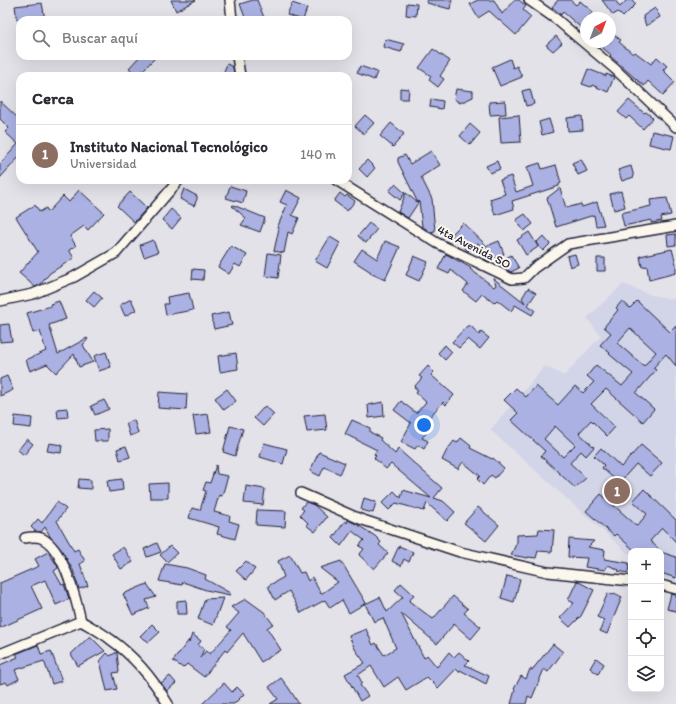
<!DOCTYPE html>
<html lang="es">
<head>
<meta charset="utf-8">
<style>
  :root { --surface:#fff; --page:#f2f2f3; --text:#2b2b33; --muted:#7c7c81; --line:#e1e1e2; --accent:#7c3aed }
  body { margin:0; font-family:Itim,sans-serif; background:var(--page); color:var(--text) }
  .controls { position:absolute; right:12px; bottom:12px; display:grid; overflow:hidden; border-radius:8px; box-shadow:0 4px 16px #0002 }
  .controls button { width:36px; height:36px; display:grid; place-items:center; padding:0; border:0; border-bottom:1px solid var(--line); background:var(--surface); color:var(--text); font:20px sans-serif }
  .compass { position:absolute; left:580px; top:12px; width:36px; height:36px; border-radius:50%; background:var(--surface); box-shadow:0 4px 16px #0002; rotate:41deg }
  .you { position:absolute; left:424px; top:425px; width:14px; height:14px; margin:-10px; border:3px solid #fff; border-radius:50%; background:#1a73e8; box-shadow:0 0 0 6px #1a73e833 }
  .badge { display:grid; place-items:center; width:26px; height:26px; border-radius:50%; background:var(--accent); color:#fff; font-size:13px; font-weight:700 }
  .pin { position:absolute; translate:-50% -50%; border:2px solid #fff; box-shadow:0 1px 4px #0006 }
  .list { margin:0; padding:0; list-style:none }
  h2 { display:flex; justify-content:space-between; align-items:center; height:52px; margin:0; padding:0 16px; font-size:17px }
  h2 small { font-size:13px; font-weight:400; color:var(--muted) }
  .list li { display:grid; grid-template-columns:26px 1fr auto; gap:12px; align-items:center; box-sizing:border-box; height:60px; padding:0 16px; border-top:1px solid var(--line) }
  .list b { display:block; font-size:15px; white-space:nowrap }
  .list p { margin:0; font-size:13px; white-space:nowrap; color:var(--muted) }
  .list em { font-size:13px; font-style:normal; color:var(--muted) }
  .icon { flex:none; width:22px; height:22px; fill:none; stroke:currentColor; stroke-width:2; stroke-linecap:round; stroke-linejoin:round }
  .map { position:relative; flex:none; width:676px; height:704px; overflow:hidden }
  .search { position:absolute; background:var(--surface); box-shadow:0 4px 16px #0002; left:16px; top:16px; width:336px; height:44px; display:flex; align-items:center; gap:10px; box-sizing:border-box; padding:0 14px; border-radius:12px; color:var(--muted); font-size:15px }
  .panel { position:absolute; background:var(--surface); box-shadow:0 4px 16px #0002; left:16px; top:72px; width:336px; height:112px; border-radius:12px }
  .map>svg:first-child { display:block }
  .built { fill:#d2d4e7 }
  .building { fill:#abb2e3; stroke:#22223b; fill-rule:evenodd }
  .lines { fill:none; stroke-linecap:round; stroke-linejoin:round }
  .street-casing { stroke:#22223b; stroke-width:12 }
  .street { stroke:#fbf7ec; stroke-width:9 }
  .labels { text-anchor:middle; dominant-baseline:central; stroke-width:4; stroke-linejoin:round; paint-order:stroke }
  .street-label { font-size:12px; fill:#22223b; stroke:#fbf7ec }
</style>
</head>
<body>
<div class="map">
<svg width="676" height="704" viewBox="0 0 676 704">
  <rect width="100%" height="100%" fill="#e3e2e9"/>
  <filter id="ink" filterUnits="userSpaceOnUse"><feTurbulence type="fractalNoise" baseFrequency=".025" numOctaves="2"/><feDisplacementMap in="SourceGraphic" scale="8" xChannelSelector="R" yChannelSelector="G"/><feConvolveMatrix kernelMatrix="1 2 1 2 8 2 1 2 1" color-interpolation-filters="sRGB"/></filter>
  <g filter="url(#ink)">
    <path class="built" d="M623,284L651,295L676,300V582L661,577V551H631V556L490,430L545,366L564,376L601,336L587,318Z"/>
    <path class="building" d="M171,0H196L176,11Z
      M253,0H257L265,20H246L240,4Z
      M427,0H452L450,9L427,3Z
      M478,0H494L502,14L514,0H519L526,6L523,10L531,17L516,35L489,11L478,18L470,4Z
      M558,0H570L576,5L580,1L593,12L588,18H586V32L563,12L561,15L552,7Z
      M602,0H615L620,7L627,0H632L636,4L623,17L618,12L613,15Z
      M42,3L45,20H17L15,6Z
      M292,3L307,8L303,20L287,15Z
      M407,3L417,4L416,16L406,15Z
      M655,8L660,17L646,26L643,16Z
      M610,35L612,36L614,35L621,40L619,42L633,54L635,52L651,64L657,57L667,66L663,70L675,82L663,95L648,81L644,86L610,56L611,55L596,42H610Z
      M556,36L562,43L553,51L546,45Z
      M385,39L404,44L401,52L383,47Z
      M433,49L450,61L440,76L444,79L438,87L429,80L431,76L419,68Z
      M140,56H157L137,76L129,68Z
      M510,59L513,68L517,66L522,77L500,86L492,67Z
      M227,64L233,67L234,74L233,76H222Z
      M360,66L377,72L374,80L357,73Z
      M588,69L606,76V74L614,77L608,92L592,85L591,87L582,84Z
      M400,88L409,89L408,99H400Z
      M456,89L473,91V97L460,103L454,99Z
      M530,89L534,104L526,106L522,91Z
      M431,99L443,101L442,109L430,107Z
      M629,100L644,113L646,112L653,118L643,129L629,116L626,119L618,112Z
      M0,101L20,120V156L0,178V164L18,144L5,132L9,128L0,119Z
      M505,101L506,114L490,115L489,102Z
      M365,115L374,123L364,134L355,126Z
      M519,115L521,142L501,143L499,117Z
      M582,116L583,130L568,131L567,118Z
      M549,119L553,132L542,135L539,122Z
      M391,123L404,134L393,147L380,136Z
      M470,124L480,133L470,145L460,136Z
      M652,131L674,136L671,149L649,144Z
      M431,151L440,165L421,177L432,199L435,231L430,232L422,226L419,201L418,203L398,162V158L405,155L410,164Z
      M581,159L587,171L578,175L572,163Z
      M367,160L375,168L367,177L359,169Z
      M497,161L500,169L490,173L486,166Z
      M540,163L542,169L556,165L561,183L559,184V186L512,201L514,209L495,215L490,199L505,194L500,180L511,176L516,192L533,186L527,167Z
      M631,166L634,177L622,181L618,170Z
      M395,184L405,193L400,200L389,191Z
      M230,186L246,191L243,203L226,198Z
      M560,188L566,208L581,204L582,207L597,202L604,225L596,226L594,215L556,227L547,198Z
      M184,189L197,196V199L194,206L180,199Z
      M79,190L104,213L88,230L84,226L70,236L76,246L69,250L74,258L50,273L40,285L35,287L19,273L38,252L16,217L35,205L40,212L46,208L48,212L63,196L69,202Z
      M286,190L301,198L292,215L299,218L292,234L288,232L284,253L274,251L279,228H277L287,205L280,202Z
      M621,191L625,207L614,210L610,194Z
      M130,192L147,208L134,222L117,206Z
      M340,193L345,197L347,195L355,201L347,211L334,201Z
      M406,193L418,203L408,218L398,212Z
      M667,198L671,215L661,217L662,221L651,223V220L624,226L621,213L651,206L650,200Z
      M233,205L265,218L260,232L241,225L246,218L232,206Z
      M171,209L181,218L172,229L162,220Z
      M525,214L533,224L524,231L516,220Z
      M369,223L377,229L366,243L358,236Z
      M463,223L487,246L499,241L504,254L488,261L485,259L478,243L468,251L451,235Z
      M529,232L536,243L543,236L550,244L543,251L536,243L538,247L526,255L517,240Z
      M676,234V245L668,246L667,235Z
      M330,237L340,243L327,268L315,261Z
      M153,240L158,252L144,257L140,245Z
      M385,241L400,247L385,280L370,273L371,272L354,261L362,249L377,259Z
      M231,246L247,255L240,267L235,264L229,274L218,267Z
      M672,249L676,264V273L649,280L647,266L642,267L640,256Z
      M268,253L281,255L278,278L265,276Z
      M446,254L471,268L470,269L494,287L496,285L493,278L525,303L522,298L528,288L536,293L528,305L535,310L532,315L515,305L511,311L497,300L494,303L482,294L476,301L463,291L468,284L451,270L449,274L438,269Z
      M575,254L578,264L570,267L567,256Z
      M511,255L519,268L511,272L505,269L501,261Z
      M414,256L428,262L419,281L406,275Z
      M597,258H605V271H597Z
      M193,269L204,270L203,280L192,279Z
      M94,291L102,298L94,307L86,300Z
      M189,293L193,310L166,315L164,304H168L167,297Z
      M131,299L136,310L125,316L120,305Z
      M59,301L66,319L49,325L58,354L87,338L88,339L83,345L93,362L79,367L74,354L56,373L47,364L30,371L26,360L46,351L40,331L33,333L27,313L51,306L50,304Z
      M622,301L630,308L637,301L670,332L676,326V366L666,354L653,368L656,370L636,393L654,409L643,422L606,389L591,404L615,427L607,436L591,420L579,433L594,447L586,456L581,451L570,463L586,478L575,488L541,456L545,451L511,420L518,413L504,400L516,388L526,397L536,386L558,405L575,386L583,393L594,382L587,376L596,365L622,386L633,374L609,354L610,353L600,345L611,333L604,327L618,310L616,308ZM630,328L656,352L644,366L617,343ZM555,426L575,445L563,457L544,439Z
      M229,312L232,325L214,329L211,316Z
      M9,324L12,341L0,342V325Z
      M467,326H471L479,335L481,332L489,338L480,349L468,339L459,348L452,342Z
      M445,345L452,352L445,360L438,353Z
      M106,352L111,367L99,371L94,356Z
      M236,353L238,369L220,372L218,356Z
      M428,366L434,372L431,375L454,395L446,405L443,402L426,421L431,427L422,438L428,441L424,449L418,445L415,449L401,442L411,423L394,410L401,401L416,413L426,402L416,393L418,390L414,387L422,378L419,376Z
      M7,376L13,390L0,396V379Z
      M227,389L236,401L224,410L215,398Z
      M159,392L187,394L186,410L158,408Z
      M104,400L109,409L95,415L91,406Z
      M383,402L384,416L369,418L368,405Z
      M265,406L274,414L263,426L254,418Z
      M67,408L68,417L58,418L57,409Z
      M208,414L211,432L196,434L193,416Z
      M325,414L327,430L307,432L304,416Z
      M15,416L32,418L31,428L14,426Z
      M134,420L138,433L130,436L126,423Z
      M352,420L370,428V432L381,438L380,440L395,454L398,449L442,488L434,498L443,501L455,512L447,521L427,503L424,511L396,503L389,510L382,503L394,491L401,498L403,490L431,498L391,464L386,469L374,458L376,456L374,454L377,450L345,434Z
      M230,426L243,429L235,456L223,452Z
      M108,429V441H95L94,430Z
      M461,438L471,446L470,448L492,459L493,458L504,468L495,478L491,475L483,485L477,479L480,476L463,462L458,469L442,460L447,450L454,441L457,443Z
      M27,439L33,444L24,455L18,450Z
      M49,443L62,445L61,453L47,451Z
      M264,443L287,449L283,464L260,457Z
      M641,445L662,463L650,476L636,464L619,483L602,468L604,465L594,456L601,448L621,467Z
      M126,446L130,457L120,460L117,449Z
      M319,452L345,463L340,474L324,467L320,476L310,471Z
      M216,465L217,474L228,476L222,496L219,495L214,512L230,516L229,521L239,524L235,539L217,534L219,527L189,518L192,508L200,510L206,491L203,490L206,482L210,483Z
      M79,479L91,480V489L78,488Z
      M122,479L123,490L109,492L107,481Z
      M168,483V498H150L149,484Z
      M246,486L265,489L263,505L244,503Z
      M644,489L676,520V542L662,528L650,541L661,551H635L616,534L614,536L586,511L601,494L637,526L647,514L633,501Z
      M364,498L376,502L373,513L361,510Z
      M57,502L66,509L57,521L74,551L78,549L85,561L80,564L88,586L79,589L73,570L67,560L61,549L51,538L45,527L41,532L35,531L31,527L38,519L42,523Z
      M306,502L314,505L327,517L315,532L306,525L308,523L300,515L304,510L301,508Z
      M478,507L499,525L486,541L464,523Z
      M257,510L286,511L285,527L256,525Z
      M348,520L358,525L375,536L381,542L379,545L388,553L374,569L359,555L364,549L359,546L364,540L352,531L341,546L333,538L345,521L347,523Z
      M539,529L554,530L552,552L538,551L536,558L528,557V558L511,555L517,542V535L538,534Z
      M569,539L594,541L588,547L605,550L604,559L629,563L628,573L618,571L619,570L608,565L605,570L585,567L587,558L568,557Z
      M157,543L161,552L147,557L144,549Z
      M170,546L177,553L167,562L160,555Z
      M399,546L413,552L409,562L404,559L401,566L392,561Z
      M123,547L133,562L121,569L112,554Z
      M48,552L57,565L58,568L54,571L62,585L64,584L69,599L56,605L45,580L31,586L42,609L0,628V583L39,566L35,559Z
      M661,552L676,557V578L661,573Z
      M290,555L300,573L304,572L308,581L312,577L321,594L338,582L320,568L341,561L366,603L349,613L342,600L330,608L325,600L301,613L289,591L275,600L268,586L284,577L278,561Z
      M246,561L255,569L246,580L236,571Z
      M165,564L187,568L206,575L205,579L230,593V595L206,590L183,582L182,585L159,581Z
      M507,576L520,579L514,602L501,598Z
      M577,581L594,590L581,616L570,627L560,618L574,603L568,600Z
      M401,583L414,595L409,601L433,619L453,596L468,609L464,613L481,627L471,639L454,624L437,644L401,613L424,658L427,655L437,667L449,652L454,657L459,652L469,661L465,665L489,676L486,684L460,670L459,672L456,669L438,688L427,677L406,690L398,677L384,687L371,666L358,675L362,683L360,685L368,696L360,701L345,674L365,663L355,649L349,636L366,629L373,645L376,643L384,655L396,648L383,618L374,622L365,604L380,597L387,612L403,597L395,590Z
      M147,584L156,597L146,600L149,608L133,615L123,594Z
      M608,593L613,595L614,593L622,597L607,634L600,631L604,620L597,617Z
      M671,594L676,595V611L667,609Z
      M223,598L213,625L198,619L205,599Z
      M246,599L264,612L273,624L267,628L281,650L261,662L243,633L227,652L225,650L204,677L187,664L183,668L173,661L189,640V643L192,634L201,641L198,645L204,649L200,658L206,651L210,654L231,630L227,627L239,613L231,607Z
      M186,600L187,614H177V601Z
      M152,624L160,632L149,642L140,636Z
      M90,636L105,651L78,666L71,654Z
      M553,644L563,652L548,672L544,669L532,698L528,696L526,704H511L515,690L514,689L521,676L526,679L530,669L532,670Z
      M38,645L41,654L51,651L62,681L52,684L44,661L15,670L19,679L8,685L6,682L0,684V665L18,657L16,654Z
      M117,652L119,672L113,673L117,689L107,691L100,661L107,653L110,656Z
      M596,658L604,664L598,674L590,668Z
      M170,676L176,683L167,691L161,683Z
      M281,678L288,687L299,704H270L278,699L269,687Z
      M224,683L232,692L237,687L244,694L234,704H202Z"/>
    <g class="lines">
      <defs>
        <path id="street" d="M230,0L232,20
          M529,0L556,19L615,69L676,127
          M237,56L240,76
          M336,180L437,243L512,279L524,278L534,268L568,244L676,226
          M0,301L33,294L74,277L116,253L179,180
          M301,493L360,519L460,552L548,572L631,581
          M25,538C30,537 36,536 41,538C63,547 76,599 81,621
          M661,585L676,589
          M0,654L81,621C91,627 101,632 110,639C134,656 153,679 168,704"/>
      </defs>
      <use href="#street" class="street-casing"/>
      <use href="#street" class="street"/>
    </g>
  </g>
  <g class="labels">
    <g class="street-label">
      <text transform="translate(474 247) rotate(27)">4ta Avenida SO</text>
    </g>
  </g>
</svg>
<div class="controls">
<button>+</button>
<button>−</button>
<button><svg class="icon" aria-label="locate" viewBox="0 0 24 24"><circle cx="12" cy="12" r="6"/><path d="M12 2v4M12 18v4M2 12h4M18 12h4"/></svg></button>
<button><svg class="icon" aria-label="layers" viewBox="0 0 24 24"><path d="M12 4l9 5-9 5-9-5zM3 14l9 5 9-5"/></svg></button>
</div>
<svg class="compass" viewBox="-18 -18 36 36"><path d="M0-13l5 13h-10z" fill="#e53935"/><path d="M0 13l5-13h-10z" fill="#7c7c81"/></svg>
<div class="you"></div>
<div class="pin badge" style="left:617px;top:491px;background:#8d6e63">1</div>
<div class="search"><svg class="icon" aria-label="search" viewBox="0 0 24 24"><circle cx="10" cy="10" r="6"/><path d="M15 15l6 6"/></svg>Buscar aquí</div>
<section class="panel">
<h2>Cerca<small></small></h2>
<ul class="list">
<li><span class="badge" style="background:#8d6e63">1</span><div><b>Instituto Nacional Tecnológico</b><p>Universidad</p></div><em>140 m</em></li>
</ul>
</section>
</div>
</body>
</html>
